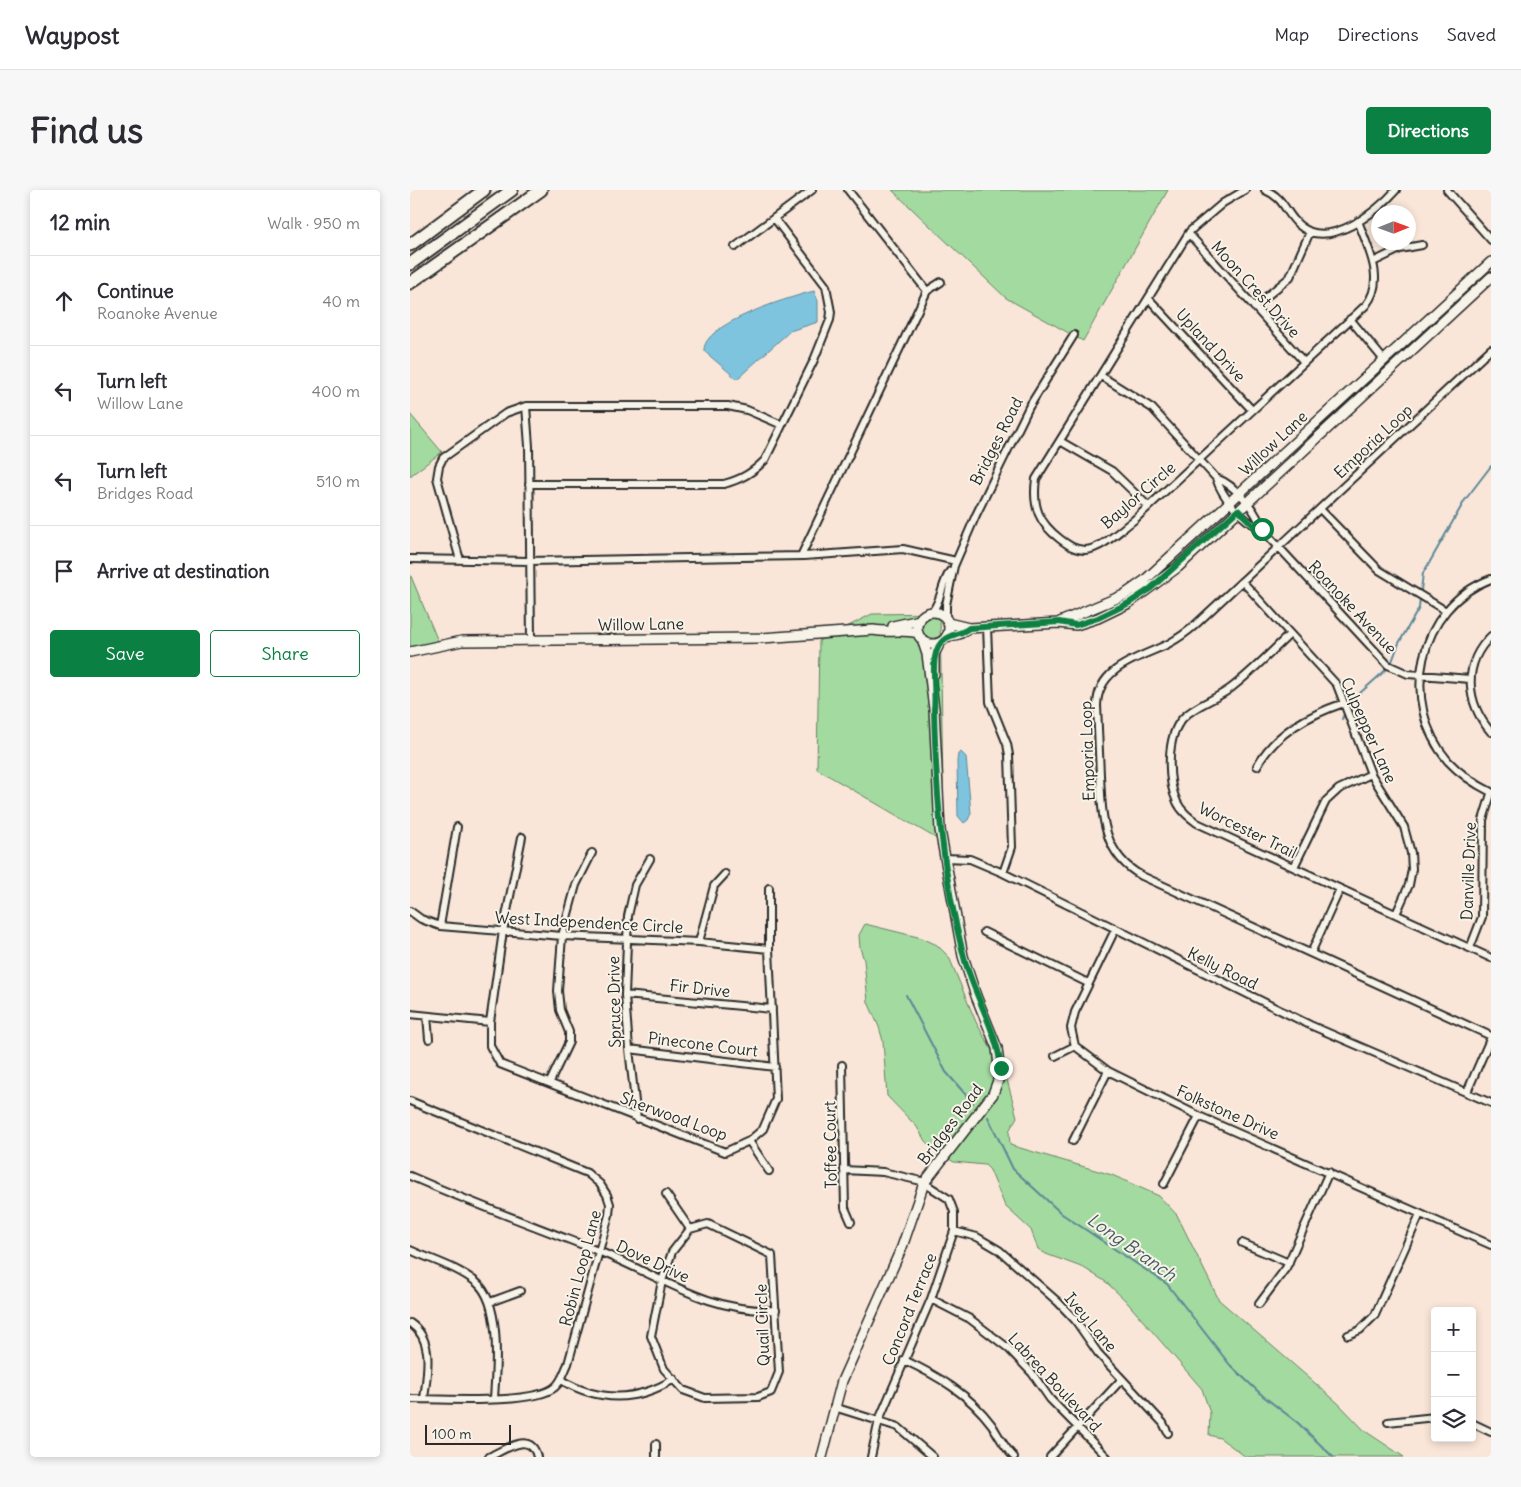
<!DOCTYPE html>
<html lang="en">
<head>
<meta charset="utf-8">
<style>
  :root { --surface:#fff; --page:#f7f7f7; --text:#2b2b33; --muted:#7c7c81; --line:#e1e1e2; --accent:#0b8043 }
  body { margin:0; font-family:Delius,sans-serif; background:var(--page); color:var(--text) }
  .controls { position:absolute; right:15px; bottom:15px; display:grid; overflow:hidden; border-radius:5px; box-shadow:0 2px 8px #0003 }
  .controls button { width:45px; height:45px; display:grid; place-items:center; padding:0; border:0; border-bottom:1px solid var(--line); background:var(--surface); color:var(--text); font:25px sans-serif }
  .compass { position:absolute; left:961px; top:15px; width:45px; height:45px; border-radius:50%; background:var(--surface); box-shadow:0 2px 8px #0003; rotate:89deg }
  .scale { position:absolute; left:15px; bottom:12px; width:86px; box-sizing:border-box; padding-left:5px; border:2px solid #2b2b2b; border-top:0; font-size:14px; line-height:18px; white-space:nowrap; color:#2b2b2b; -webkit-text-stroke:4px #f7f3e8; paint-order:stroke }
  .stop { position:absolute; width:15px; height:15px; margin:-11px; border:4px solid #0b8043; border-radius:50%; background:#fff }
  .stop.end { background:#0b8043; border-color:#fff; box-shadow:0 1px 5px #0008 }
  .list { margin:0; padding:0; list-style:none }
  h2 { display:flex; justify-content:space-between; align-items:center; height:65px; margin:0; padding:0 20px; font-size:21px }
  h2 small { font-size:16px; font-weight:400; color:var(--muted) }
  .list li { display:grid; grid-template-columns:32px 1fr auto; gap:15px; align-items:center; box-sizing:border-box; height:90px; padding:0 20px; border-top:1px solid var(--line) }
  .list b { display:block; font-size:19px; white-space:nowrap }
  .list p { margin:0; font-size:16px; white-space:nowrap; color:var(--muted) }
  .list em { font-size:16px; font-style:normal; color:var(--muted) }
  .actions { display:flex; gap:10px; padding:15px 20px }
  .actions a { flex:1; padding:11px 0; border:1px solid var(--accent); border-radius:5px; text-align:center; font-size:18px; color:var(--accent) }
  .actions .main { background:var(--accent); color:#fff }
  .icon { flex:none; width:28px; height:28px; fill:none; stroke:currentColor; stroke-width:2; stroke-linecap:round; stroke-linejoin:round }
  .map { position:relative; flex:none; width:1081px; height:1267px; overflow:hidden; border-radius:5px }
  header { display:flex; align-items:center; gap:30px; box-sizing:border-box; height:70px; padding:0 25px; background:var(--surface); border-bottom:1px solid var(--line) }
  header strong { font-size:24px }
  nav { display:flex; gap:28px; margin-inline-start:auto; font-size:18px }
  .intro { display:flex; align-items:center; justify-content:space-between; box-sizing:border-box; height:120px; padding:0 30px }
  h1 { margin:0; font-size:35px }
  .button { padding:12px 22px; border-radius:5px; background:var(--accent); color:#fff; font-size:18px; font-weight:700 }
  main { display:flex; gap:30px; padding:0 30px }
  aside { flex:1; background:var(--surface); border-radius:5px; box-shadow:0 2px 8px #0003 }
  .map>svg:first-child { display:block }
  .green { fill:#a3da9f; stroke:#678265 }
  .water { fill:#7ec4df; stroke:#5d8797 }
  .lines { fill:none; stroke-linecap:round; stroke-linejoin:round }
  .stream { stroke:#5d8797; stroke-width:2 }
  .street-casing { stroke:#2b2b2b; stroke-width:10 }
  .secondary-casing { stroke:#2b2b2b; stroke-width:12 }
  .highway-casing { stroke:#2b2b2b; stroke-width:15 }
  .street { stroke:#f7f3e8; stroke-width:6 }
  .secondary { stroke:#f7f3e8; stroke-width:9 }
  .highway { stroke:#f7f3e8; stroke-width:11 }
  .route { stroke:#0b8043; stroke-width:6 }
  .labels { text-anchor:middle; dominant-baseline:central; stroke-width:4; stroke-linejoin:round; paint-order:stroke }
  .street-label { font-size:16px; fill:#2b2b2b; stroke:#f7f3e8 }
  .water-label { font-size:18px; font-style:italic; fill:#445961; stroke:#f7f3e8 }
</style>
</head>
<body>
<header>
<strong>Waypost</strong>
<nav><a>Map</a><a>Directions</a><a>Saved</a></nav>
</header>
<div class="intro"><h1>Find us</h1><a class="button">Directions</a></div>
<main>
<aside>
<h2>12 min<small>Walk · 950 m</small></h2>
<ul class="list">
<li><svg class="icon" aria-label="ahead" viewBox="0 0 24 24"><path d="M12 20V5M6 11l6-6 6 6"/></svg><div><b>Continue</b><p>Roanoke Avenue</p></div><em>40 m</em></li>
<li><svg class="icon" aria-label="left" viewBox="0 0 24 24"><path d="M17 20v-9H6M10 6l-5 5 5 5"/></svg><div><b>Turn left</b><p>Willow Lane</p></div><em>400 m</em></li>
<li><svg class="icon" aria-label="left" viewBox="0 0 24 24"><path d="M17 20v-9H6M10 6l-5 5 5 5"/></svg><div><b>Turn left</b><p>Bridges Road</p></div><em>510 m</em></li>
<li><svg class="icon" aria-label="arrive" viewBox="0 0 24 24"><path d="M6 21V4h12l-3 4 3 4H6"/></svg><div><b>Arrive at destination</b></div></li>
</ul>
<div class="actions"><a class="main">Save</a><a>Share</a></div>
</aside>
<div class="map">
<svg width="1081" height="1267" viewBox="0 0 1081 1267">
  <rect width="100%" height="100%" fill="#f9e6d8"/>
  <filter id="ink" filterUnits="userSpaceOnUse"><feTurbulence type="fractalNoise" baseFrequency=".02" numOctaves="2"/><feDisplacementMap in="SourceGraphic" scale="10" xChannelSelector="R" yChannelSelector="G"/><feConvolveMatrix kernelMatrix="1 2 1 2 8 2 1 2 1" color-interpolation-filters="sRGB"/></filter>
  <g filter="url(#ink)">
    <path class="green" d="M482,0H758L673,151L596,108Z
      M0,224L32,262L0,286Z
      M0,384L30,456L0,459Z
      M530,423L534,653L407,579L409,451L462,424Z
      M455,734L512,748L527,755L539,767L566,832L596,886L607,927L599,941L600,955L702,985L749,1006L767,1025L809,1110L928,1213L955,1241L994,1267H836L810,1248L799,1245L800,1223L792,1199L715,1110L696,1092L674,1078L636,1064L628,1059L621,1040L595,1016L580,980L575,975L544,972L526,962L515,951L507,937L477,906L473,851L469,837L458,812L454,770L450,758L449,745Z"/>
    <path class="water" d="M404,101L408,111V132L380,141L327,189L294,161C292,133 381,107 404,101Z
      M551,562L556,567L561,623L558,630L554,633L548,626L547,571L548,564Z"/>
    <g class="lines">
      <path class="stream" d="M981,474L989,453L1009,418L1013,383L1018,375L1055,310L1081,276
        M938,518L950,503L978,478
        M932,529L935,522
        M496,805L536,882L563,913
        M578,927L603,979L652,1024L757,1094L820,1175L853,1206L888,1233L923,1267"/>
      <defs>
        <path id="street" d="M438,0L517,101
          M835,0L813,13L780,41L626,289C622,317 629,333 650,349C658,355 665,360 675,360C692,359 710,340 724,330L956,115C976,90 958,58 948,31
          M855,0C875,8 875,23 889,35C918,61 967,22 986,0
          M1037,0L1081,50
          M779,44L894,172
          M325,57L402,0
          M963,72L990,59L1012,55
          M739,109L842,220
          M844,117L880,87L900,42
          M940,129L974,170
          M1081,159L784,436C776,443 767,449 758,454C729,468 688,477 687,515C688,539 689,562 690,585C692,625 692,664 732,686L1081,846
          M691,186L742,218L806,288C812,307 833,332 852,339
          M116,216L119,256L121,450
          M650,251L702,281L738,316
          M806,288C825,295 846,319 852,339L978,475L998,484L1060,489
          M119,294H314C332,289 342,283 355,270L404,170L420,130L421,122L416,96L364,28
          M910,319L969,380L1036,421
          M391,366L517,101L531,92
          M0,369L119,371L394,366L493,359L546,371
          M50,370L27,288L29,276L33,268L96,223L116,216H318L337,220L372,235
          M1081,389C1008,416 988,513 1038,571C1050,584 1065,594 1081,602
          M832,391L927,495L961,584L994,637L1001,663L1002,679L999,695L986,724
          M522,422C532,409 531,395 540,381
          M536,429V415L544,376L566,325L619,217L664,145
          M577,437L580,512L597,554L599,565L602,657L593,683
          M880,444C861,462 842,482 821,498C807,509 785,515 773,528C756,546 757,590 767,612C771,621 779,627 787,633L1081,768
          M1081,446C1052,474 1056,513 1081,542
          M847,576C866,542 899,525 934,513
          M112,647L93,741L80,832V856L90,874L315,962L339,951L353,939L366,909L359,759V698
          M535,668L560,669L593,683L900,835L1081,913
          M884,677L916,611L929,599L961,584
          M0,721L11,729L30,736L152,746L289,752L359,759
          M30,736L47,637
          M705,740L665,822L661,838L665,856L698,881L789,926L1081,1055
          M574,742L678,793
          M289,752L304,696L315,684
          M1060,758L1072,727L1073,630L1081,604
          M901,763L930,699
          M215,805L362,819
          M0,824L80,832
          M17,826L19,849
          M219,859L365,877
          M645,866L665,856
          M432,875L435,1018L441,1032
          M140,892L159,852V842L150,820L148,801L152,746L166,695L182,663
          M1057,902L1081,847
          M0,911L177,983L190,994L197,1005L200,1014L199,1025L158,1174C154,1182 152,1191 145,1197C125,1215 29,1209 0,1209
          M227,929L219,859L215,805L218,726L225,695L240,669
          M339,951L359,981
          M663,951L698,881
          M434,980L473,982L511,991L539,1009L544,1022V1041L521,1109L469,1230L461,1267
          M0,986C61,1013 125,1036 188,1061C249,1085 297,1123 366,1120
          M754,994L789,926
          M256,1004L280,1039
          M298,1034L362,1065L369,1182L361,1202L348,1207L295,1208L273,1200L254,1179L241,1146L252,1091L262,1062L280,1039Z
          M544,1041L567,1047L589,1060L648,1112L665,1130L688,1163L753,1233L758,1243
          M832,1053L879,1073
          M0,1060C22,1070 47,1077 66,1092C92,1113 86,1178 84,1208
          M521,1109L560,1129L598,1158L622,1183L640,1209L697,1267
          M80,1112L110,1101
          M849,1114L876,1078L919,982
          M0,1133C25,1150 17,1182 14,1209
          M938,1145L950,1140L965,1125L1010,1024
          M494,1170C528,1186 559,1204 582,1235C589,1246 594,1257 604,1267
          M151,1190C189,1212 227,1212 264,1189
          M424,1217L488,1237L523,1267
          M978,1232L1025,1227
          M1062,1233L1081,1242
          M246,1254V1267
          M79,1267C94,1260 121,1240 127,1267
          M640,1267L712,1189"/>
        <path id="secondary" d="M507 438a16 16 0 1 1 32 0a16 16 0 1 1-32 0Z
          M650,432L714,405L734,391L1081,72
          M538,433L559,438L649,433L666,435L688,428L719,413L768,377L1081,87
          M483,436L510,430
          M536,447L549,444L559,438
          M0,462L52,451L352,448L463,440C479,443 493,439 508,443
          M524,484V464L530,453
          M412,1267L432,1191L492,1057L514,993L583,904L590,885L587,858L566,806L553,766L530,640L524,519L517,464L512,449"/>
        <path id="highway" d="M0,55L74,0
          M0,74L102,0
          M0,93L131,0"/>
      </defs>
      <use href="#street" class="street-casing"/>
      <use href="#secondary" class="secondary-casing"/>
      <use href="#highway" class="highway-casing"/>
      <use href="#street" class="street"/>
      <use href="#secondary" class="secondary"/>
      <use href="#highway" class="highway"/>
    </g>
  </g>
  <g class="lines" filter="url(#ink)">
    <path class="route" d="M591,878C588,843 563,803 554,767C532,686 526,603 524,519C527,499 517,461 535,449C542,444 552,444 559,438L649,432L666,435L688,428L719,413L740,399L828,320L843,335L852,339"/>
  </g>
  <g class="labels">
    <g class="street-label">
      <text transform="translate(846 99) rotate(48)">Moon Crest Drive</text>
      <text transform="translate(801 155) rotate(47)">Upland Drive</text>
      <text transform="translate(586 251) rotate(-63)">Bridges Road</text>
      <text transform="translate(963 251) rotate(-43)">Emporia Loop</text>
      <text transform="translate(863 253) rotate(-43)">Willow Lane</text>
      <text transform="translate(728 305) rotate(-41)">Baylor Circle</text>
      <text transform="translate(943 417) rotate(47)">Roanoke Avenue</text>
      <text transform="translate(231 434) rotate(-1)">Willow Lane</text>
      <text transform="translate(959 540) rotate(66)">Culpepper Lane</text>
      <text transform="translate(677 561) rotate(-92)">Emporia Loop</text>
      <text transform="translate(838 640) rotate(26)">Worcester Trail</text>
      <text transform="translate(1058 681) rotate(-88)">Danville Drive</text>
      <text transform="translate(179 732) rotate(3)">West Independence Circle</text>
      <text transform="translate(813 778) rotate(26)">Kelly Road</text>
      <text transform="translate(290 798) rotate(6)">Fir Drive</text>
      <text transform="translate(204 812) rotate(-91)">Spruce Drive</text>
      <text transform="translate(293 854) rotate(7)">Pinecone Court</text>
      <text transform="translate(818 922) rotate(24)">Folkstone Drive</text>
      <text transform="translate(264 926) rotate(20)">Sherwood Loop</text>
      <text transform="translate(540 934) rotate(-53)">Bridges Road</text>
      <text transform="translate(420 955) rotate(-91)">Toffee Court</text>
      <text transform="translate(243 1071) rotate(25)">Dove Drive</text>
      <text transform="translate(170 1078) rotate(-75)">Robin Loop Lane</text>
      <text transform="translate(499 1119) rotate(-68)">Concord Terrace</text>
      <text transform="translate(681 1132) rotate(50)">Ivey Lane</text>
      <text transform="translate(352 1135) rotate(-92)">Quail Circle</text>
      <text transform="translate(645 1192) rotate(47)">Labrea Boulevard</text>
    </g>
    <g class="water-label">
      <text transform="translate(722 1057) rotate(35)">Long Branch</text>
    </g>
  </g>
</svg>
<div class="controls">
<button>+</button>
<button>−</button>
<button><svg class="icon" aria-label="layers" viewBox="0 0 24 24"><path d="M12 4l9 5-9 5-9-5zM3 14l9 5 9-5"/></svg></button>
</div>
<svg class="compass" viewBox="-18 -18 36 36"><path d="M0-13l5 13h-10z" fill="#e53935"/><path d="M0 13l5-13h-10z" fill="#7c7c81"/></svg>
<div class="scale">100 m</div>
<div class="stop" style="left:852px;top:339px"></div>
<div class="stop end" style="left:591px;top:878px"></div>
</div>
</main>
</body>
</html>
